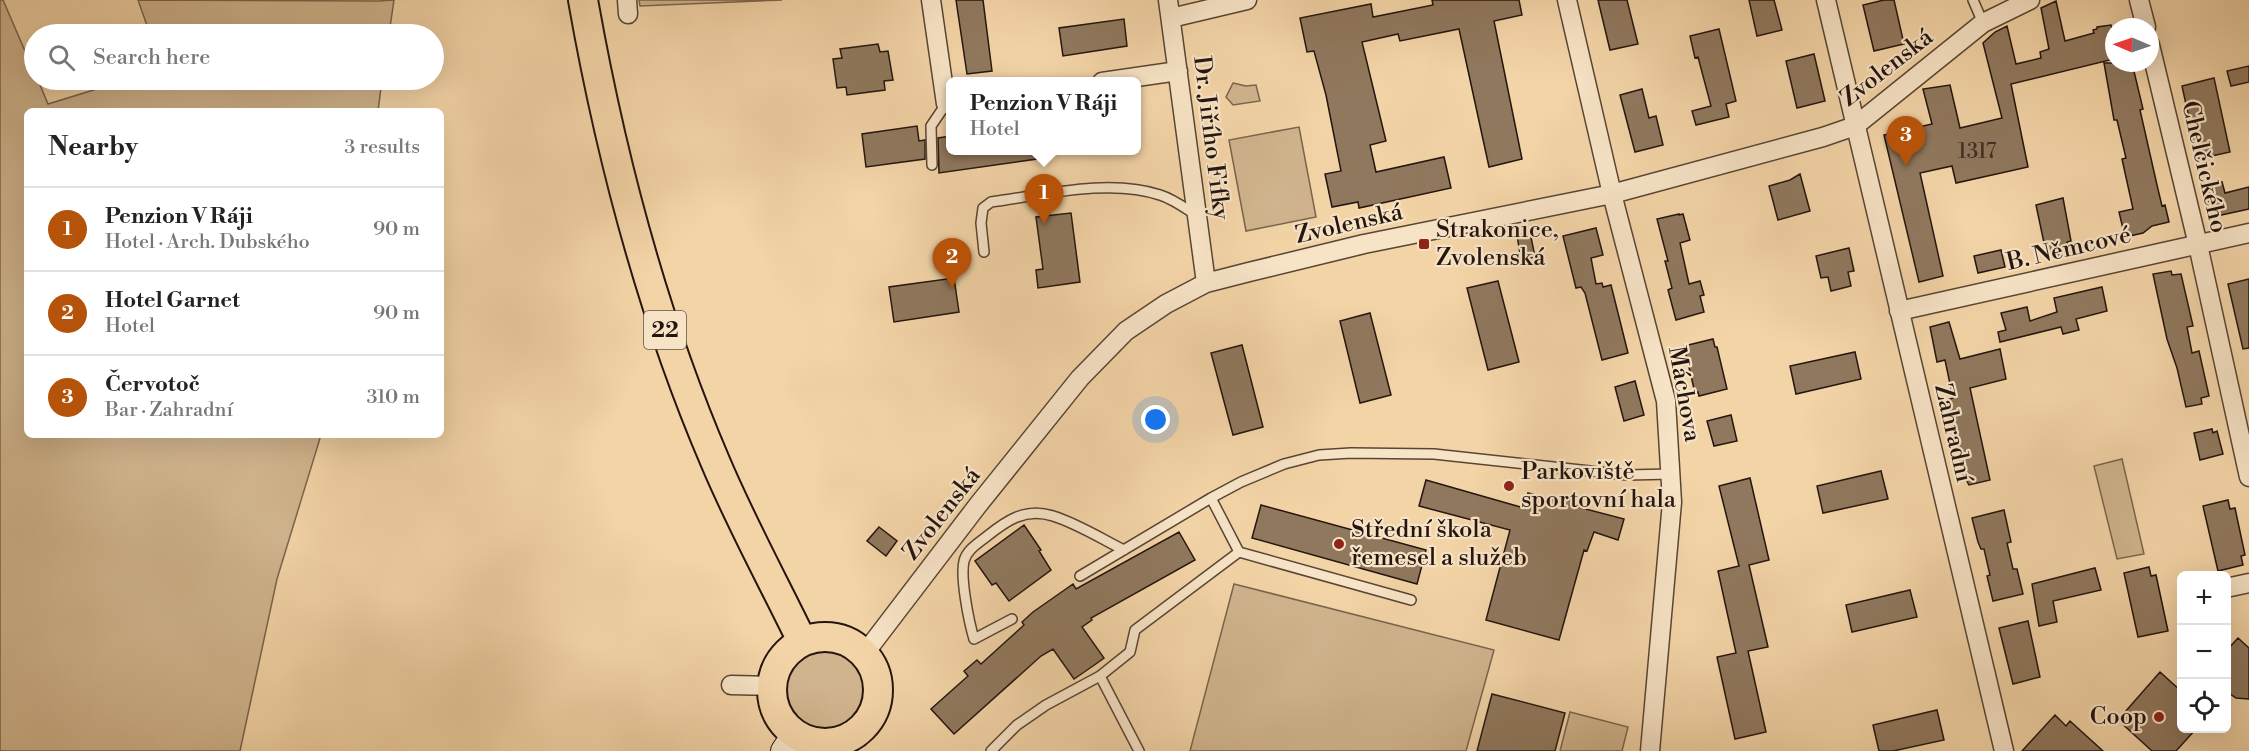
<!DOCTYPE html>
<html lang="en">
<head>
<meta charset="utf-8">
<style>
  :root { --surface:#fff; --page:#f6f6f6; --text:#222; --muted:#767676; --line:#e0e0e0; --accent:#b45309 }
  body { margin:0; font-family:"Libre Bodoni",serif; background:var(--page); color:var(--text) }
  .controls { position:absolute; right:18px; bottom:18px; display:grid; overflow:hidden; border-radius:9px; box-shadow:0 6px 24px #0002 }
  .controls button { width:54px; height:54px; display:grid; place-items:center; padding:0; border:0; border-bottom:2px solid var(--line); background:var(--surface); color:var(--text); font:30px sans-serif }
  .compass { position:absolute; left:2105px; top:18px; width:54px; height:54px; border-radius:50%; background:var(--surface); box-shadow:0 6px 24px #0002; rotate:272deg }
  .you { position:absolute; left:1156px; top:420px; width:21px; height:21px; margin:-15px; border:4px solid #fff; border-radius:50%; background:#1a73e8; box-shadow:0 0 0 9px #1a73e833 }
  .badge { display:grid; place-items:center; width:39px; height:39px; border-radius:50%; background:var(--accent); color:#fff; font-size:20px; font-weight:700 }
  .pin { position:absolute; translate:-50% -50px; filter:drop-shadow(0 2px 3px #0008) }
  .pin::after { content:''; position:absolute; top:32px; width:21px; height:18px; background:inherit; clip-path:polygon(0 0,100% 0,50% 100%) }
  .popup { position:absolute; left:946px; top:77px; width:195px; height:78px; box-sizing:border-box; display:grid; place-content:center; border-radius:9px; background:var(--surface); filter:drop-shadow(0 2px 4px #0005); font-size:20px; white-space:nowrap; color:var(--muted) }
  .popup b { font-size:22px; color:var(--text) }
  .popup::after { content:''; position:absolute; left:50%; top:100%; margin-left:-12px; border:12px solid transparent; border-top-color:var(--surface) }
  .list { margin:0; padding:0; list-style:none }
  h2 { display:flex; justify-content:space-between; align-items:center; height:78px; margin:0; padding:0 24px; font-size:26px }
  h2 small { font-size:20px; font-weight:400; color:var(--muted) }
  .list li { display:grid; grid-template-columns:39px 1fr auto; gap:18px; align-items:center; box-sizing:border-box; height:84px; padding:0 24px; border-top:2px solid var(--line) }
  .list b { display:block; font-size:22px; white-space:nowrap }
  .list p { margin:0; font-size:20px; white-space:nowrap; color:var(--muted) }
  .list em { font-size:20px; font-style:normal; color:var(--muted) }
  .icon { flex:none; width:33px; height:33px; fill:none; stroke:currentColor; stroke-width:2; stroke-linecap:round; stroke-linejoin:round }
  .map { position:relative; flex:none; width:2249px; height:751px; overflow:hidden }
  .search { position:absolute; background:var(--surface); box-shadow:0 6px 24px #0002; left:24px; top:24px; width:420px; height:66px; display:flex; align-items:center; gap:15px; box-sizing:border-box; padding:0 21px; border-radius:33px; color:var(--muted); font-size:22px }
  .panel { position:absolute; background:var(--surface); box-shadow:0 6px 24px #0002; left:24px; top:108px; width:420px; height:330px; border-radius:9px }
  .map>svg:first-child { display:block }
  .green { fill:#d0b48d; stroke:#7a644e; stroke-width:1.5 }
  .building { fill:#90785e; stroke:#24150f; stroke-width:1.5 }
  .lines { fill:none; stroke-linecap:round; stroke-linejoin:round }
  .lane-casing { stroke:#584535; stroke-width:12 }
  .street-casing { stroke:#584535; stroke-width:21 }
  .secondary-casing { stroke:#24150f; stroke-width:28 }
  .primary-casing { stroke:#24150f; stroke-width:32 }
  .lane { stroke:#f7e3c6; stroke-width:9 }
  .street { stroke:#f7e3c6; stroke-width:18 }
  .secondary { stroke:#f7e3c6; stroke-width:26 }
  .primary { stroke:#f3d4a7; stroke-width:28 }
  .poi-dot { fill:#8f2418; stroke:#f7e3c6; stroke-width:2 }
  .labels { text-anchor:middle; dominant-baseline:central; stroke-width:4.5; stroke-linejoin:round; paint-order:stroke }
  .number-label { font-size:21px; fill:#3f2e23 }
  .shield { fill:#f7e3c6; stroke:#635346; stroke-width:1.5 }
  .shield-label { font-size:22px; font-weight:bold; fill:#24150f }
  .street-label { font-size:24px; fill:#24150f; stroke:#f7e3c6 }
  .poi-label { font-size:24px; fill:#24150f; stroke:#f7e3c6; text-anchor:start }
</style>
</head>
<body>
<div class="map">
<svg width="2249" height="751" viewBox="0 0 2249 751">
  <rect width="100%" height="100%" fill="#f3d4a7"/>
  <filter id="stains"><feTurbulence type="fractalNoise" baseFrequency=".00333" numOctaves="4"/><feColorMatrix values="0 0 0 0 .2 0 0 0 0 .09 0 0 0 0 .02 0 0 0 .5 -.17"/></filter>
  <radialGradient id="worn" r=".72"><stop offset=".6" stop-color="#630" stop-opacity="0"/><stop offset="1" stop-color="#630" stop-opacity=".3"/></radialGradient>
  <path class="green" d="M0,0H3L34,72V80H38L48,104L126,80H382L378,111H27V435H321L277,579L240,751H0Z
    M138,0L378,1L394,0L389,34H150Z
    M639,0H782L640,6Z
    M1233,83L1246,86L1256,85L1260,101L1233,105L1226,97Z
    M1299,127L1316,217L1246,231L1229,140Z
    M2122,459L2144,554L2117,559L2094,466Z
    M1234,584L1494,650L1466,751H1190Z
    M785 691a40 40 0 1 1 80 0a40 40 0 1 1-80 0Z
    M1570,712L1628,727L1622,751H1560Z"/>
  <path class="building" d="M956,0H983L992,71L967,74Z
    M1432,0H1519L1522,15L1494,21L1522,159L1489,167L1459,29L1400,41L1398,34L1362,42L1386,141L1370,145L1376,172L1444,157L1451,188L1359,208L1358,202L1332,207L1325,174L1341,171L1326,95L1314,51L1307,52L1300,18L1371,4L1373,17L1433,5Z
    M1598,0H1627L1638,44L1610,50Z
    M1749,0H1774L1782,30L1757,36Z
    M1884,0H1894L1904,44L1874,51L1863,5Z
    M2056,1L2065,41L2094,33L2093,30L2097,29V27L2111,25L2112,29H2114V59L2011,84L2028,167L1956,183L1952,166L1920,173L1943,276L1919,282L1884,135L1932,124L1923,89L1950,85L1960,128L2002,118L1983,43L1995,32L2007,26L2016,64L2041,58L2040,52L2049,49L2041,8Z
    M1124,19L1127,46L1063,56L1059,28Z
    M1719,29L1736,101L1726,104L1729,117L1696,125L1692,111L1711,106L1698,57L1695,58L1690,36Z
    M878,44L880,52L888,51L893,80L884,81L885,90L847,95L846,87L837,88L833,59L842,58L840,49Z
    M1814,54L1825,101L1797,108L1786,61Z
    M2104,63H2132L2143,109L2140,110L2157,185L2162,206L2165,205L2169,222L2152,226L2143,233L2125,237L2119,212L2133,209L2122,159L2126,158L2117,120H2114Z
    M2249,66V82L2231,86L2227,71Z
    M2214,78L2230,152L2198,159L2182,86Z
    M1642,89L1649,118L1656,116L1663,145L1635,152L1620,95Z
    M917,126L919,141L925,140V159L866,167L862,134Z
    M951,136V150H1036L1037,159L939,173L938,138Z
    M1800,174L1810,211L1778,220L1769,186L1790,180Z
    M2222,182L2225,193L2249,187V209L2212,217L2205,186Z
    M2063,198L2071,241L2067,242L2069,253L2047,257L2036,205Z
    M1071,213L1080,282L1038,288L1036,270L1043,269L1036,217Z
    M1679,214V215L1683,214L1690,240L1680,243L1689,284L1700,281L1704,295L1700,296L1704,312L1676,320L1668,290L1672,288L1665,261H1668L1657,219Z
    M1596,228L1603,255L1591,258L1596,284L1602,283L1603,287L1611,285L1628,353L1602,360L1585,293L1581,287L1576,288L1563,236Z
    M1530,232L1535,257L1521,260L1517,235Z
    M1849,248L1854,271L1848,272L1851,286L1831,291L1828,277L1821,278L1816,256Z
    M2001,250L2005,267L1978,273L1974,256Z
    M2171,271L2172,275L2181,274L2193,326L2187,327L2192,353L2199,351L2209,396L2201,398L2202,404L2186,407L2177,368L2167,339L2153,274Z
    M954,278L959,312L894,322L889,287Z
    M2249,279V348L2243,349L2228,284Z
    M1498,281L1519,362L1488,370L1467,288Z
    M2102,287L2107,311L2076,319L2079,330L2063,334L2061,327L2000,342L1998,332L2006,330L2001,313L2027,307L2030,321L2057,312L2054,298Z
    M1370,313L1391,395L1360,403L1340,321Z
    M1949,322L1960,359L2000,349L2006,379L1970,388L1990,480L1969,485L1963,474L1947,400L1953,398L1945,360L1937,362L1930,327Z
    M1713,339L1715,347H1717L1727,389L1699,396L1698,392L1695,393L1684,346Z
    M1242,345L1263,427L1233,435L1211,353Z
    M1855,352L1861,379L1796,394L1790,366Z
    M1635,381L1644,415L1624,421L1615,387Z
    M1731,415L1737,441L1714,446L1707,421Z
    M2212,429L2213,433L2217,431L2223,454L2200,460L2194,433Z
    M1881,471L1888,499L1823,513L1817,486Z
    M1750,478L1769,560L1749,565L1768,647L1748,651L1766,732L1735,739L1717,657L1736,653L1718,571L1739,566L1719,486Z
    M1426,480L1524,508L1528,493L1564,503L1565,499L1579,503L1578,507L1624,519L1618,540L1594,532L1587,551L1584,550L1559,640L1486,620L1510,530L1419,506Z
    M2228,500L2230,509L2235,508L2245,555L2241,556L2243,565L2218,571L2203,506Z
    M1261,505L1426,550L1417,584L1252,538Z
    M2004,510L2011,542L2007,543L2013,569H2017L2023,594L1993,601L1987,576L1990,575L1984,549H1981L1978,542L1972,518Z
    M1024,525L1041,550L1039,551L1051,570L1009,601L996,583L992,585L975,561Z
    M879,527L897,541L886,556L867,541Z
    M1179,532L1195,560L1091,618L1092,620L1082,627L1104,658L1093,666L1074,679L1053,649L1041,656L954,734L931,709L968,676L964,671L977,660L981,664L1024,625L1022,622L1033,612L1073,584L1076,589Z
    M2149,567L2151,576L2156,575L2168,631L2138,637L2124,573Z
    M2095,568L2101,590L2053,601L2057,622L2039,626L2032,584Z
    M1910,590L1917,617L1852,632L1846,605Z
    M2028,621L2040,677L2013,684L1999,628Z
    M2238,638L2249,648V699L2236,698L2226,691V651Z
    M2160,672L2181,691V729H2196L2176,751H2152L2118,720Z
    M1492,694L1565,713L1555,751H1477Z
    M1937,710L1944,740L1893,751H1879L1873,725Z
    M2055,715L2066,726L2070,721L2103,751H2022Z"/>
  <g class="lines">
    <defs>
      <path id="lane" d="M1973,0L1983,23
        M932,165L931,126L946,104
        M984,252L981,223L983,208L991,202C1043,195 1110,178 1160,195C1173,199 1185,208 1196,215
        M1239,552L1411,600
        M1080,576L1211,498L1241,482L1284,464L1319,455L1351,453L1434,454L1627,475L1672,474
        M1012,619L974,639C969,622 960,578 964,561C967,550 977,544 986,537C1006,521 1025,507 1053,516C1076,523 1102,539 1124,550
        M1100,676L1139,751
        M991,751L1017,725L1046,705L1100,676L1130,652L1135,630L1239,552L1211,498"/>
      <path id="street" d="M627,0L628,14
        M931,0L946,104L951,103
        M1168,0L1206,283
        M1567,0L1612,194L1666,401L1672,502L1650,751
        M1826,0L2004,751
        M2139,0L2146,27
        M1171,18L1247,0
        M2150,45L2198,245L2249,477
        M1102,82L1178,71
        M1899,311L2249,233
        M2226,588L2249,583
        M865,653L978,505L1080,378L1126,331L1166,304L1206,283L1249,272L1364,244L1612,194L1823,137L1855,126L1983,23L2030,0
        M731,685L772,686"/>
      <path id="secondary" d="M784,751L796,734"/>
      <path id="primary" d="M583,0C611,158 652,314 715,461C741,523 773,581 802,641
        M772 690a53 53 0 1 1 106 0a53 53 0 1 1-106 0Z"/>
    </defs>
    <use href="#lane" class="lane-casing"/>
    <use href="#street" class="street-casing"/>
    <use href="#secondary" class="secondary-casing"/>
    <use href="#primary" class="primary-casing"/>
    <use href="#lane" class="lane"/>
    <use href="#street" class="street"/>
    <use href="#secondary" class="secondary"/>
    <use href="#primary" class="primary"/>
  </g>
  <g class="poi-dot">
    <rect x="1418" y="238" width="12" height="12" rx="3"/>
    <circle cx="1509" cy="486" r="6"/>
    <circle cx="1339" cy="544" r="6"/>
    <circle cx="2159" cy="717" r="6"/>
  </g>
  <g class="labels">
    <g class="number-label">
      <text x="1977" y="152">1317</text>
    </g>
    <rect class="shield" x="644" y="311" width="42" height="38" rx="4.5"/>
    <g class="shield-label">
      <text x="665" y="330">22</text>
    </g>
    <g class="street-label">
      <text transform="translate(1887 68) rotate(-38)">Zvolenská</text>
      <text transform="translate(1211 138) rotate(83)">Dr. Jiřího Fifky</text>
      <text transform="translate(2204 167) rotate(77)">Chelčického</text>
      <text transform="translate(1349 224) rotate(-13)">Zvolenská</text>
      <text transform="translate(2069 249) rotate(-13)">B. Němcové</text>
      <text transform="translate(1684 394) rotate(80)">Máchova</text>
      <text transform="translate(1953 433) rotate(77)">Zahradní</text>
      <text transform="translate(942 514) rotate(-52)">Zvolenská</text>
    </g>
    <g class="poi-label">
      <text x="1436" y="230">Strakonice,<tspan x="1436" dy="28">Zvolenská</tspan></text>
      <text x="1521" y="472">Parkoviště<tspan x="1521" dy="28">sportovní hala</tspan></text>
      <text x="1351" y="530">Střední škola<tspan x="1351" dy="28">řemesel a služeb</tspan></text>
      <text x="2147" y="717" text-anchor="end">Coop</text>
    </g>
  </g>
  <rect width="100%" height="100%" filter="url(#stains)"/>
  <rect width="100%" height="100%" fill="url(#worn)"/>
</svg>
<div class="controls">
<button>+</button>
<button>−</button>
<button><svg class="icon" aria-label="locate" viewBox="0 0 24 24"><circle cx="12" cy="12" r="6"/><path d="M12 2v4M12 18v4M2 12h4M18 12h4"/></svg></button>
</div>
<svg class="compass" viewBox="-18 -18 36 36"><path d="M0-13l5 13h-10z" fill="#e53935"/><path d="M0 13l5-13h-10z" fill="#767676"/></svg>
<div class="you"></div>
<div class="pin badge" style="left:1044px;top:224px">1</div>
<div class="popup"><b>Penzion V Ráji</b>Hotel</div>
<div class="pin badge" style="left:952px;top:288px">2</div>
<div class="pin badge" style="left:1906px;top:166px">3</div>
<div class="search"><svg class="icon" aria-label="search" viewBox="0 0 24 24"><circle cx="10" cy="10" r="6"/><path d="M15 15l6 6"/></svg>Search here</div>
<section class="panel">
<h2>Nearby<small>3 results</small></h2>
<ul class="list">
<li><span class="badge">1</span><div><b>Penzion V Ráji</b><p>Hotel · Arch. Dubského</p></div><em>90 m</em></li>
<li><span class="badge">2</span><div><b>Hotel Garnet</b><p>Hotel</p></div><em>90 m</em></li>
<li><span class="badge">3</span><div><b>Červotoč</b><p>Bar · Zahradní</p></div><em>310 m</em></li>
</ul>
</section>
</div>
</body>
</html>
